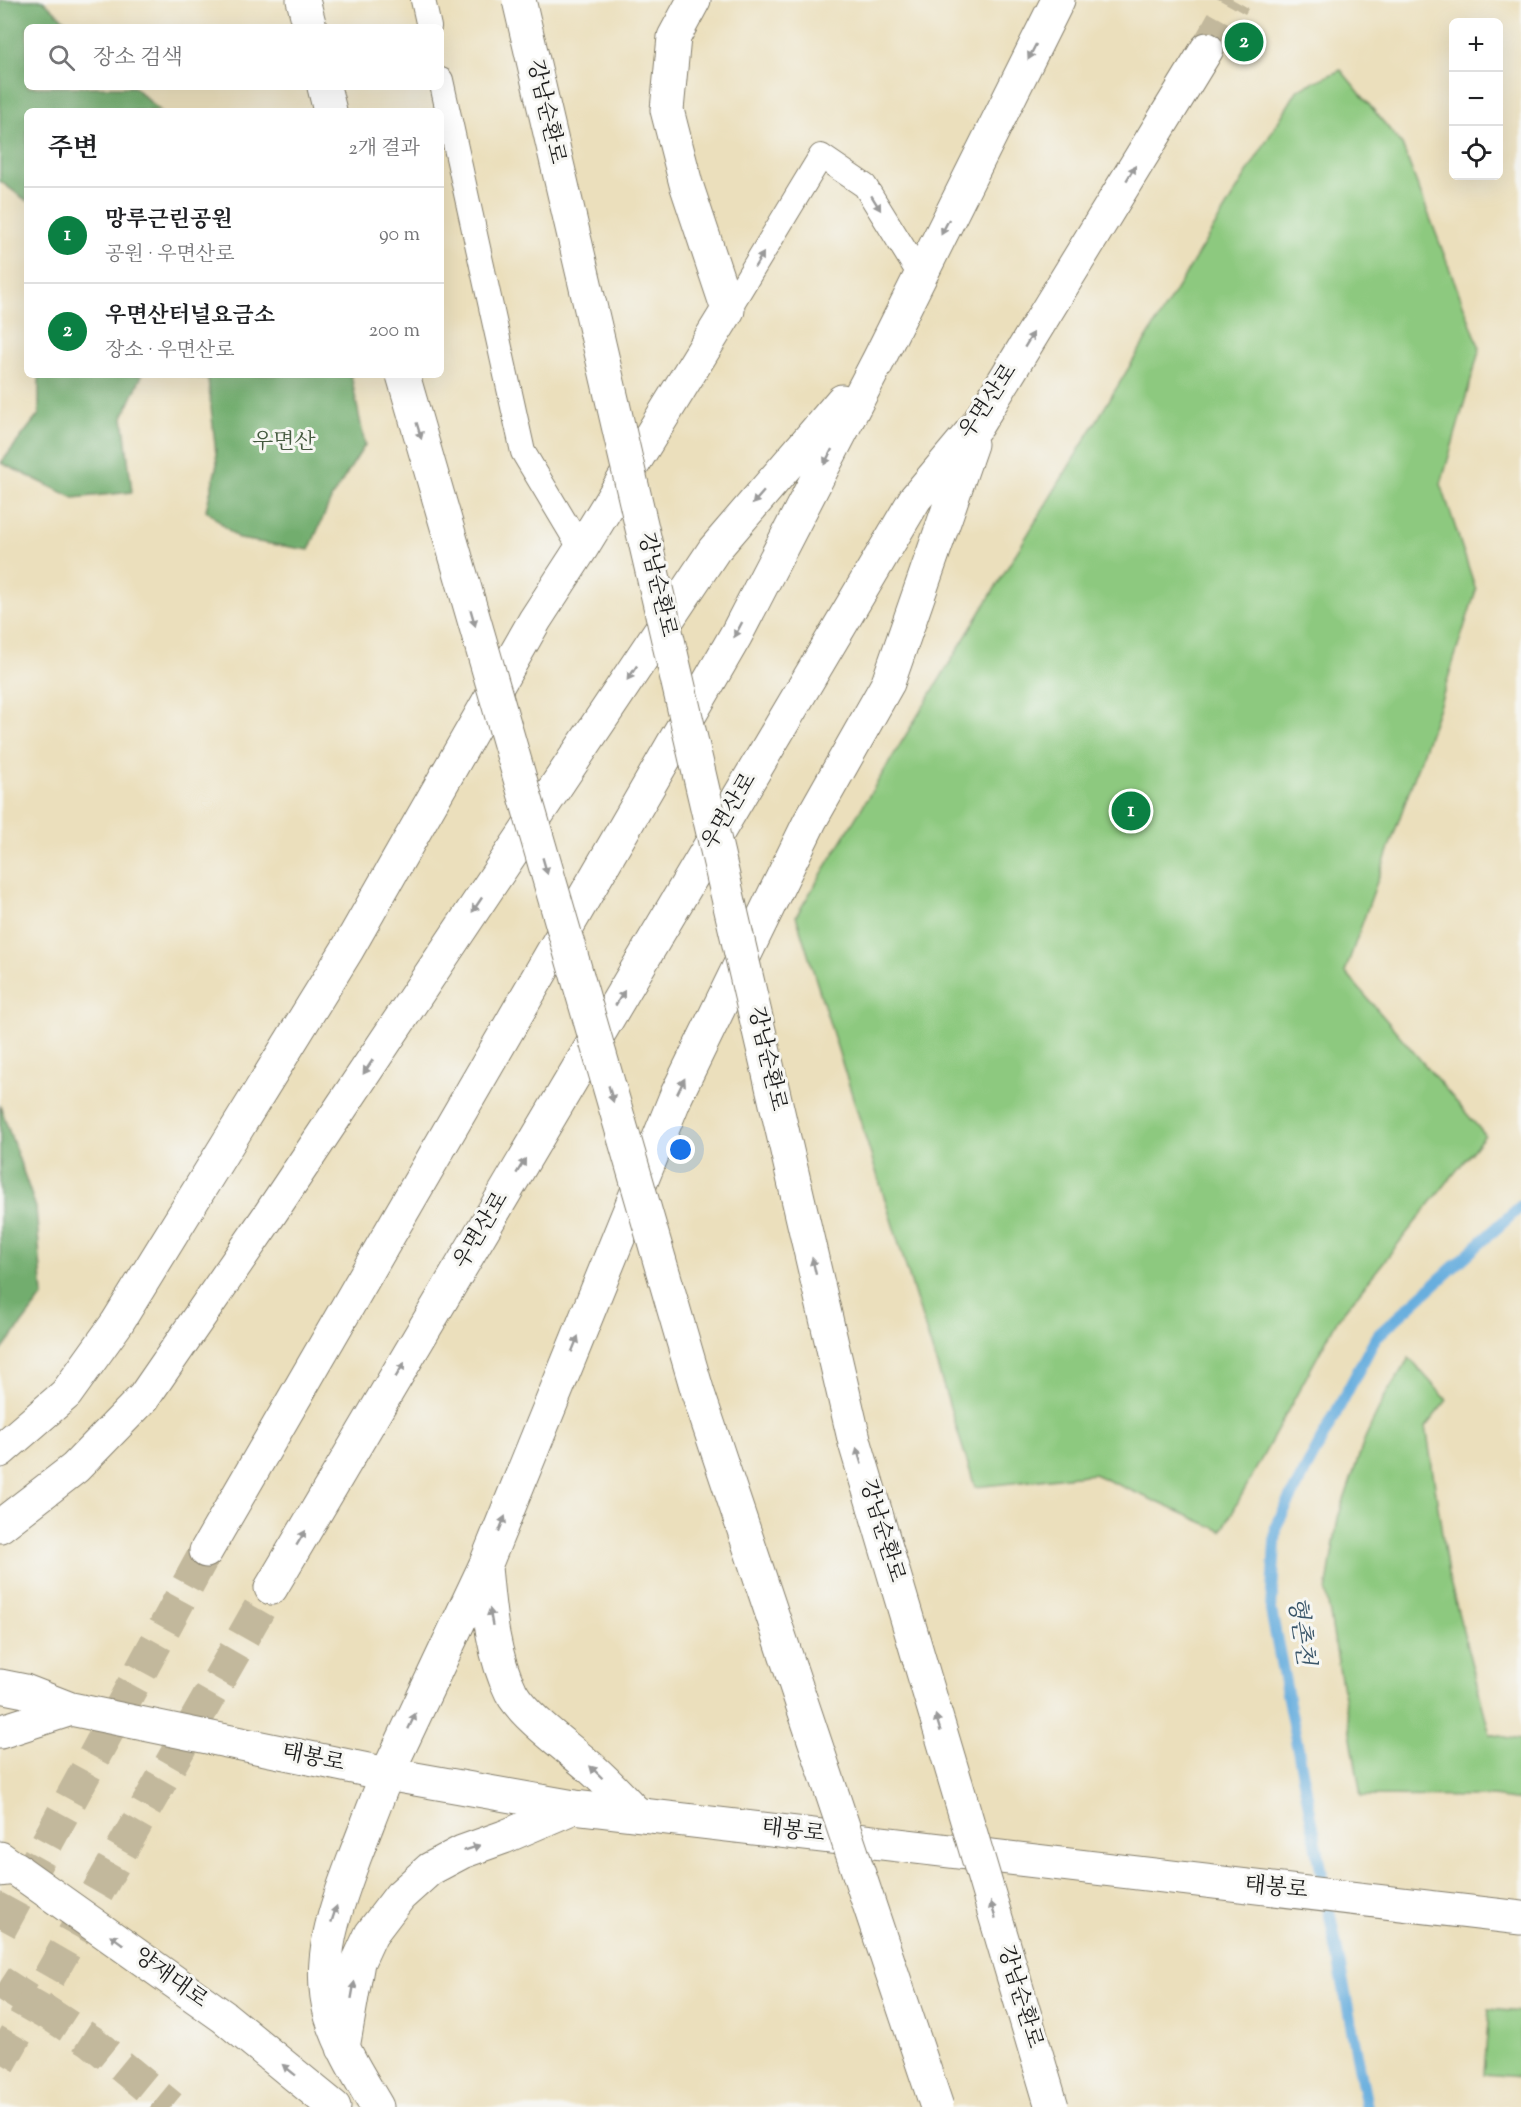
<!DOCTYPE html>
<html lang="ko">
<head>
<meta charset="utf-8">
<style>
  :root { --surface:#fff; --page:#f6f6f6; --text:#202124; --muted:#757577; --line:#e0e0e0; --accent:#0b8043 }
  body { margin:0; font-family:"Sorts Mill Goudy","Noto Serif KR",serif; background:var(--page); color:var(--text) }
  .controls { position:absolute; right:18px; top:18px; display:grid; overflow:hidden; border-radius:9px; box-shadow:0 6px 24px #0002 }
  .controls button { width:54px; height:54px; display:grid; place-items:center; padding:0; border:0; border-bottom:2px solid var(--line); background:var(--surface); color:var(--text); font:30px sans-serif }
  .you { position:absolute; left:681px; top:1150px; width:21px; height:21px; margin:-15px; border:4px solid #fff; border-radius:50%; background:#1a73e8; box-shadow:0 0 0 9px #1a73e833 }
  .badge { display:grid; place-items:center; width:39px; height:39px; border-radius:50%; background:var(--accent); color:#fff; font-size:20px; font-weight:700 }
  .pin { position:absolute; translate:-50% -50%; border:3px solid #fff; box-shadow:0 2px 6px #0006 }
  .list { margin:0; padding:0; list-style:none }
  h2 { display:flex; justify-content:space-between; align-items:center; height:78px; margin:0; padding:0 24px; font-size:26px }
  h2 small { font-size:20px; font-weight:400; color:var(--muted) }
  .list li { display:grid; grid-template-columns:39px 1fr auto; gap:18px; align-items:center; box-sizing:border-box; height:96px; padding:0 24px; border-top:2px solid var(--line) }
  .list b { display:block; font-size:22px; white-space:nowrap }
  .list p { margin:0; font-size:20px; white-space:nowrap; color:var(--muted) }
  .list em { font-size:20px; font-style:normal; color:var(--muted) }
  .icon { flex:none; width:33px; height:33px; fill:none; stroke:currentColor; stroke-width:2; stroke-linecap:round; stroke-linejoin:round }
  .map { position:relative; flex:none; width:1521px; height:2107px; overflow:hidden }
  .search { position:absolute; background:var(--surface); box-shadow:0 6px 24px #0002; left:24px; top:24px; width:420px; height:66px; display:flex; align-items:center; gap:15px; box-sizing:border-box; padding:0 21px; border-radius:9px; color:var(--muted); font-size:22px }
  .panel { position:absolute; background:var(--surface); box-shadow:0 6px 24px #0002; left:24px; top:108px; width:420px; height:270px; border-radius:9px }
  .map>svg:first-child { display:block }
  .green { fill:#8dc97f; stroke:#54724e; stroke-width:1.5 }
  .forest { fill:#72ad6e; stroke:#476445; stroke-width:1.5 }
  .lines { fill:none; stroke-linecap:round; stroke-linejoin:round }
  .stream { stroke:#68aede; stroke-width:12 }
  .primary-tunnel { stroke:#c2b89c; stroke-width:33; stroke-dasharray:33 16; stroke-linecap:butt }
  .highway-tunnel { stroke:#c2b89c; stroke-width:33; stroke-dasharray:33 16; stroke-linecap:butt }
  .lane-casing { stroke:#847e6c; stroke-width:26 }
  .street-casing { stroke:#847e6c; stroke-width:35 }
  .secondary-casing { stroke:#847e6c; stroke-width:35 }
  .primary-casing { stroke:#847e6c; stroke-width:35 }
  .highway-casing { stroke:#847e6c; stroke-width:35 }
  .lane { stroke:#fff; stroke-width:24 }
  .street { stroke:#fff; stroke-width:33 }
  .secondary { stroke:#fff; stroke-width:33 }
  .primary { stroke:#fff; stroke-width:33 }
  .highway { stroke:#fff; stroke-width:33 }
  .highway-bridge-casing { stroke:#847e6c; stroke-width:35; stroke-linecap:butt }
  .highway-bridge { stroke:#fff; stroke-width:33 }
  .oneway { fill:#999 }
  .labels { text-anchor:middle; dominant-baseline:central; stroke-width:6; stroke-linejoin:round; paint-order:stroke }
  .street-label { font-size:22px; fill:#1c1c1c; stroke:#f6f6f2 }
  .park-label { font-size:22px; fill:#44593f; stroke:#f6f6f2 }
  .water-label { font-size:24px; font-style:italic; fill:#3a566a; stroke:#f6f6f2 }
</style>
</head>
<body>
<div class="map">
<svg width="1521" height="2107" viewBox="0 0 1521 2107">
  <rect width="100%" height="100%" fill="#f6f6f2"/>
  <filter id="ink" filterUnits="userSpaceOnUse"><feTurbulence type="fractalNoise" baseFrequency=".0167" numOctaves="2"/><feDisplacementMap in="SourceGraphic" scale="12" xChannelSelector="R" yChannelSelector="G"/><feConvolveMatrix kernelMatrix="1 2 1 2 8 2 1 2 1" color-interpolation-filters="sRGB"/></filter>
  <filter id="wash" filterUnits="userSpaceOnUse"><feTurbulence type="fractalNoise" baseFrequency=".008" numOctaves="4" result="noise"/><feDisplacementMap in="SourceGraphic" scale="24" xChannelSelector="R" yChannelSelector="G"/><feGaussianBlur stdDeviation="1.35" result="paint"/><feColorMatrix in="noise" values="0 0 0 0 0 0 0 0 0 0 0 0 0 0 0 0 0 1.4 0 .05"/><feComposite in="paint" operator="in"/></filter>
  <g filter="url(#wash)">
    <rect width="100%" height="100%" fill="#ebdfbc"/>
    <path class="green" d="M1341,70L1402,145L1480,348L1441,484L1476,590L1439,707L1345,972L1485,1135L1338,1319L1222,1531L1094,1474L975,1487L796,916L1298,89Z
      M1409,1358L1447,1400L1426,1426L1448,1574L1490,1734L1521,1740V1801L1492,1797L1361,1796L1326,1592L1338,1518L1365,1438L1385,1396Z
      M1489,2009L1521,2012V2077L1484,2074Z"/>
    <path class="forest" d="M0,0H43L72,27H27V87H134L160,111H27V201L0,181Z
      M39,375H142L123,417L132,492L74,498L1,463L39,414Z
      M184,375H351L365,445L332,497L309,550L239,539L206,510L217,464L208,379Z
      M0,1105L36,1208L43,1296L0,1353Z"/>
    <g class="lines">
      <path class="stream" d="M1367,2107L1271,1610L1276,1526L1376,1337L1521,1206"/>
    </g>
  </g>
  <g filter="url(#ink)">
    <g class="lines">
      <path class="primary-tunnel" d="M0,1982L91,2041L171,2107"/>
      <path class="highway-tunnel" d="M1207,49L1234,0
        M0,1929L206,1551
        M0,2063L271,1588"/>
      <defs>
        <path id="lane" d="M423,0L429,27
          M441,80L523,452L581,549
          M728,310L821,156L865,186L920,275"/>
        <path id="street" d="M0,1451L66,1394L117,1323L347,950L535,620L581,549L728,310L686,184L667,110L674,37L694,0"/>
        <path id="secondary" d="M0,1686L25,1691L71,1709L387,1774L574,1807L1521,1918
          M0,1732L71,1709"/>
        <path id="primary" d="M0,1858L224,2017L334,2107
          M343,2048L358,1962L371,1934L400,1896L430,1869L462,1852L504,1837L574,1807
          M377,2107C360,2078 341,2049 331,2016C315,1960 336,1907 355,1856C366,1828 376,1801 387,1774"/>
        <path id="highway" d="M303,0L310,27
          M324,87L330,111
          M0,1526L75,1468L144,1397L270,1214L714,550L842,401
          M206,1551L736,635L879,359L1058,0
          M485,1567C489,1609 492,1654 511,1692C525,1718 569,1748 591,1768C607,1782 622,1798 637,1814
          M271,1588L915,499L977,425L1207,49
          M387,1774L485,1566L676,1096L810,821L888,683L971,444
          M0,1870L16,1868"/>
      </defs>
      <use href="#lane" class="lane-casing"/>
      <use href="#street" class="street-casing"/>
      <use href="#secondary" class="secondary-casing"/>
      <use href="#primary" class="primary-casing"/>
      <use href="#highway" class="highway-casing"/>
      <use href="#lane" class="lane"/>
      <use href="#street" class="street"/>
      <use href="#secondary" class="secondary"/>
      <use href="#primary" class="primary"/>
      <use href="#highway" class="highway"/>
      <defs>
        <path id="highway-bridge" d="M519,0L855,1443L1052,2107
          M403,375L698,1393L937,2107"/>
      </defs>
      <use href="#highway-bridge" class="highway-bridge-casing"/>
      <use href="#highway-bridge" class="highway-bridge"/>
    </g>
    <defs><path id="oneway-solid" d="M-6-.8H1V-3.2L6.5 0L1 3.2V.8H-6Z" transform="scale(1.5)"/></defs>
    <g class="oneway">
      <use href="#oneway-solid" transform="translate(1032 52) rotate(117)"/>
      <use href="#oneway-solid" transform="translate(1131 173) rotate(-59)"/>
      <use href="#oneway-solid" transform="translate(876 203) rotate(58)"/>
      <use href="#oneway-solid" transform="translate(945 227) rotate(117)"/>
      <use href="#oneway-solid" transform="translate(759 260) rotate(-59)"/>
      <use href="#oneway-solid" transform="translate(1029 340) rotate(-59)"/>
      <use href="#oneway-solid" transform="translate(419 431) rotate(74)"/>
      <use href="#oneway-solid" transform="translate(828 457) rotate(117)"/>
      <use href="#oneway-solid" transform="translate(758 498) rotate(131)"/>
      <use href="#oneway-solid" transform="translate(473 618) rotate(74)"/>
      <use href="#oneway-solid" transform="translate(738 630) rotate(118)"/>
      <use href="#oneway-solid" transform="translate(632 673) rotate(124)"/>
      <use href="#oneway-solid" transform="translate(545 866) rotate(74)"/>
      <use href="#oneway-solid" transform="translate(477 905) rotate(124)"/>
      <use href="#oneway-solid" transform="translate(620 998) rotate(-59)"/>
      <use href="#oneway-solid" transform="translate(368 1067) rotate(124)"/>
      <use href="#oneway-solid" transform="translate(681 1086) rotate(-64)"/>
      <use href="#oneway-solid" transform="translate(611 1094) rotate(74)"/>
      <use href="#oneway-solid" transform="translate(521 1166) rotate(-59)"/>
      <use href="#oneway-solid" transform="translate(814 1266) rotate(-103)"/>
      <use href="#oneway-solid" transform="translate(575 1344) rotate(-68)"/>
      <use href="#oneway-solid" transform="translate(400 1370) rotate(-59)"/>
      <use href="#oneway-solid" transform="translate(859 1456) rotate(-107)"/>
      <use href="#oneway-solid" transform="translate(502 1524) rotate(-68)"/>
      <use href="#oneway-solid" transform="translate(301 1538) rotate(-59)"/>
      <use href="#oneway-solid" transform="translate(491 1617) rotate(-100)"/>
      <use href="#oneway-solid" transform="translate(412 1721) rotate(-65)"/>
      <use href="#oneway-solid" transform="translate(938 1723) rotate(-107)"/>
      <use href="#oneway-solid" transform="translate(596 1772) rotate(-136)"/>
      <use href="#oneway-solid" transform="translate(472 1848) rotate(-19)"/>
      <use href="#oneway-solid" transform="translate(993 1910) rotate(-107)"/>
      <use href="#oneway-solid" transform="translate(334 1914) rotate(-72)"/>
      <use href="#oneway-solid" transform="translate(117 1940) rotate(-144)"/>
      <use href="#oneway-solid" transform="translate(353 1990) rotate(-80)"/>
      <use href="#oneway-solid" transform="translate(289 2070) rotate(-141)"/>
    </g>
  </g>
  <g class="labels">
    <g class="street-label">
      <text transform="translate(545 112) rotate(77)">강남순환로</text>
      <text transform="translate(989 402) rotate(-56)">우면산로</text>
      <text transform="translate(656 585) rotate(77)">강남순환로</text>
      <text transform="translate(730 812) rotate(-59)">우면산로</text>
      <text transform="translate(766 1059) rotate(77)">강남순환로</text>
      <text transform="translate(482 1231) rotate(-59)">우면산로</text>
      <text transform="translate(881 1531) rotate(73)">강남순환로</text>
      <text transform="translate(313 1759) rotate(12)">태봉로</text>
      <text transform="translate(793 1832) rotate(7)">태봉로</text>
      <text transform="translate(1276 1889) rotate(6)">태봉로</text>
      <text transform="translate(170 1979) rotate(36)">양재대로</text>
      <text transform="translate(1019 1997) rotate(73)">강남순환로</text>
    </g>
    <g class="park-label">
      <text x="284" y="443">우면산</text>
    </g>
    <g class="water-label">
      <text transform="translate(1300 1631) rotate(82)">형촌천</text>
    </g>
  </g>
</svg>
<div class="controls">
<button>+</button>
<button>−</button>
<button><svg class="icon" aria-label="locate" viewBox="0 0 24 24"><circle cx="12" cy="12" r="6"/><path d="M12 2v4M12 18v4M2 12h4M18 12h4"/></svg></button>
</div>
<div class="you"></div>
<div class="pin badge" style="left:1131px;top:811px">1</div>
<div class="pin badge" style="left:1244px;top:42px">2</div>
<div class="search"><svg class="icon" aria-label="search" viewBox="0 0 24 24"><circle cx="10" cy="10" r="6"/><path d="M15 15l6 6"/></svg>장소 검색</div>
<section class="panel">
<h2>주변<small>2개 결과</small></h2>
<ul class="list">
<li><span class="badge">1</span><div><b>망루근린공원</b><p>공원 · 우면산로</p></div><em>90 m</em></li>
<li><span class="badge">2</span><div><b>우면산터널요금소</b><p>장소 · 우면산로</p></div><em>200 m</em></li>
</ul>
</section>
</div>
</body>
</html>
